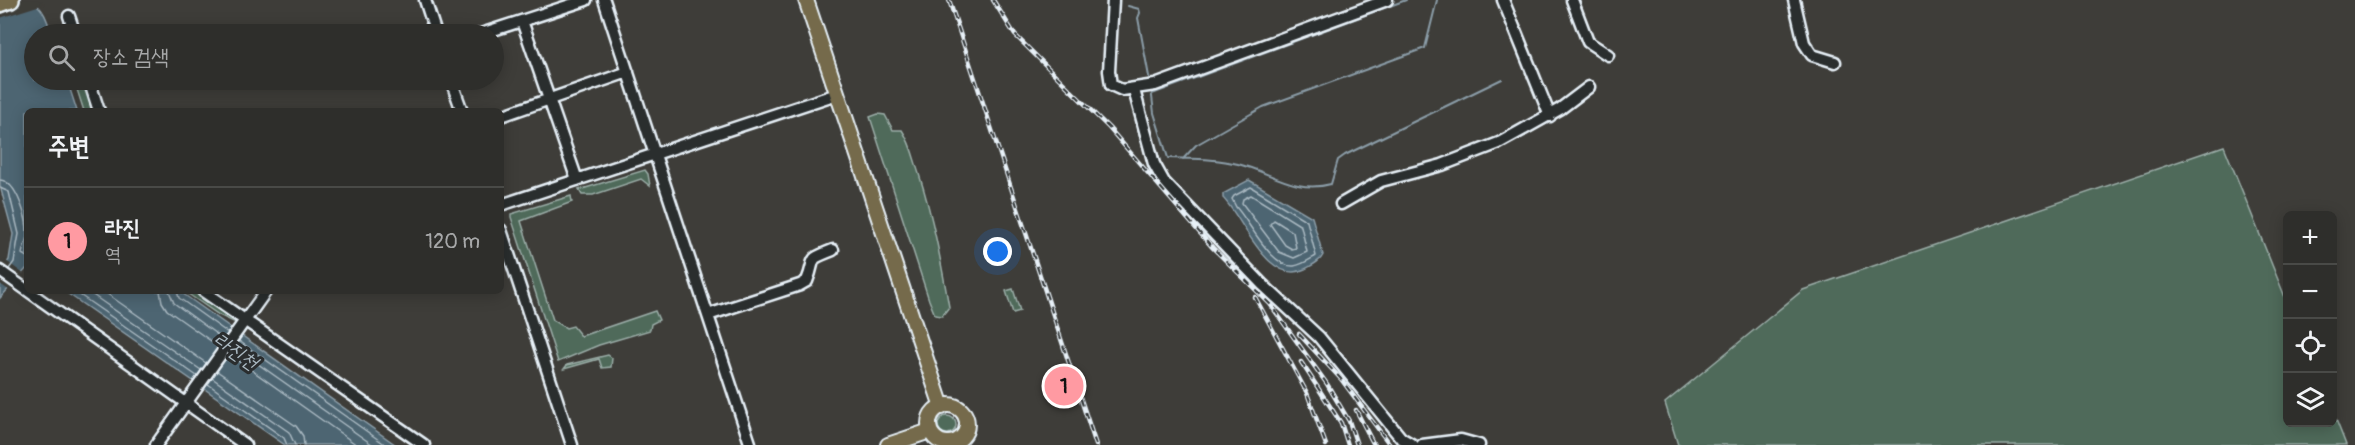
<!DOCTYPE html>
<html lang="ko">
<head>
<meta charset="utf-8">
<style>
  :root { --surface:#2e2e2b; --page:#3a3a37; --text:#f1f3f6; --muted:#a7a8a9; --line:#494a47; --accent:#ff9aa2 }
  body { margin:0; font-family:Pangolin,"Poor Story",sans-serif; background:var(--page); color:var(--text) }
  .controls { position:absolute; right:18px; bottom:18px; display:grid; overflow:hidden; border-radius:9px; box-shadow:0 3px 15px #0003 }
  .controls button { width:54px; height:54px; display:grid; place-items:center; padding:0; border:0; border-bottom:2px solid var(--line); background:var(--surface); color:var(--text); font:30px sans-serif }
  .you { position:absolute; left:998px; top:252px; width:21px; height:21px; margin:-15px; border:4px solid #fff; border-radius:50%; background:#1a73e8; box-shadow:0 0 0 9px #1a73e833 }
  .badge { display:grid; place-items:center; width:39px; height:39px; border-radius:50%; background:var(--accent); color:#111; font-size:20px; font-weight:700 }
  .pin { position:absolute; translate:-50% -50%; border:3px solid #fff; box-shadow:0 2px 6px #0006 }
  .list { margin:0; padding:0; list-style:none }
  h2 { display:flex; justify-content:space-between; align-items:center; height:78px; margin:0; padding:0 24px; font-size:26px }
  h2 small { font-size:20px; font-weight:400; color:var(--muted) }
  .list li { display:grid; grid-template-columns:39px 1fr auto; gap:18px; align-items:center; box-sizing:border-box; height:108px; padding:0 24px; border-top:2px solid var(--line) }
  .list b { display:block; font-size:22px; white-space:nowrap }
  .list p { margin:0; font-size:20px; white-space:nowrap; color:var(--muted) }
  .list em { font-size:20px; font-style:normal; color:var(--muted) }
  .icon { flex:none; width:33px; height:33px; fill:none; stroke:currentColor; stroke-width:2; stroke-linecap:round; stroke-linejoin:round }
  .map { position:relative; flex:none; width:2355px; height:445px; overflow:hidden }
  .search { position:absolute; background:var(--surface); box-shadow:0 3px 15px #0003; left:24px; top:24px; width:480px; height:66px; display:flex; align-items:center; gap:15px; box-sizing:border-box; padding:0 21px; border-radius:33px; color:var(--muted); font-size:22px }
  .panel { position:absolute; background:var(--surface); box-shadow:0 3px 15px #0003; left:24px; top:108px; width:480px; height:186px; border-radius:9px }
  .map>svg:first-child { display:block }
  .green { fill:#4f6b5a; stroke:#9caea9; stroke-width:1.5 }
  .water { fill:#4d6572; stroke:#8b9da8; stroke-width:1.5 }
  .pier { fill:#3e3d39 }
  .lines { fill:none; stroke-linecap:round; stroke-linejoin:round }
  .shore { stroke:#aab9c2; stroke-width:1.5 }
  .stream { stroke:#8b9da8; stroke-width:2 }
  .minor-casing { stroke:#e8f1f8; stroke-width:15 }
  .major-casing { stroke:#e8f1f8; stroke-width:18 }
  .highway-casing { stroke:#e8f1f8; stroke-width:20 }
  .minor { stroke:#2a2d2e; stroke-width:10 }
  .major { stroke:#746b4b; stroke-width:14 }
  .highway { stroke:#746b4b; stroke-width:15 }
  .rail-casing { stroke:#e8f1f8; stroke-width:4.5 }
  .rail { stroke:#2a2d2e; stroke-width:2; stroke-dasharray:7; stroke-linecap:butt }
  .labels { text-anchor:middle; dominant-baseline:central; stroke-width:6; stroke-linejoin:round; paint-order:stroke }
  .water-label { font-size:20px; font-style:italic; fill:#aab9c2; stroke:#2a2d2e }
</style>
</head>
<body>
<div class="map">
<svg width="2355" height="445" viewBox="0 0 2355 445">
  <rect width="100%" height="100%" fill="#3e3d39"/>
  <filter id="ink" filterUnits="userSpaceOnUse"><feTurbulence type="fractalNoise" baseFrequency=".0167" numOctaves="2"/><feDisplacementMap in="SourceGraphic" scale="12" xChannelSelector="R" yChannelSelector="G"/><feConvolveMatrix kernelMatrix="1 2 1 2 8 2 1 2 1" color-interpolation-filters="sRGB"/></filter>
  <g filter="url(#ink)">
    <path class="green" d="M74,80H83L93,111H84Z
      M878,114L885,115L893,130H902C911,143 914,159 919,174C933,218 941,261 949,307L942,316L935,315L929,300L870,117Z
      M2224,146L2287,302L2288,422H2332L2333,412L2346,445H1678L1665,403L1803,290Z
      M645,170L648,174L650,186L641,179L593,195H582L579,190Z
      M571,196L572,202L521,221L553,320L566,328L573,326L581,336L655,311L659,320L651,324L650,330L599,345L558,362L511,217V214Z
      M1013,289L1020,311L1013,313L1006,291Z
      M184,291H195L239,321L238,324L219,315Z
      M608,355L612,358L611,367L602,368L599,359L564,369L567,365Z
      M938 425a9 9 0 1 1 18 0a9 9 0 1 1-18 0Z"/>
    <path class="water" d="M0,0C39,1 40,0 52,34H34V80H67L77,111H27V268L0,298V273L9,260L13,234L0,186Z
      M1249,180L1312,217L1323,255C1320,262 1312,265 1305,269C1268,287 1243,218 1223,198V194Z
      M64,291H179L396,445H285Z"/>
    <path class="pier" d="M0,0H39L44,4L0,18Z
      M5,260L25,275L10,291L0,284V267Z"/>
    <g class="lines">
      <path class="shore" d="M0,180C17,181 28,220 27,236C26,242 23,248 22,254L27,257
        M1251,187L1307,221L1316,256C1309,260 1302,265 1294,266C1271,268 1250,222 1236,207L1232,199L1234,196Z
        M0,188L9,192L19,234L14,262L9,269
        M1251,195L1301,226L1307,252L1294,258L1279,252L1242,203L1243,199Z
        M1274,220L1293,232L1296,248L1292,249L1285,245L1270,224Z
        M74,291L197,376
        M87,291L201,370
        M103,291L206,363
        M160,291L162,302L167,310L218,346
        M169,291L174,303L223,339
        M177,291L179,298L228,333
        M239,341L386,445
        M234,347L373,445
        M229,354L357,445
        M217,371L296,426L303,436L304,445
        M212,378L289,432L295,445
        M208,384L284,438L287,445"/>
      <path class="stream" d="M1128,6L1139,9L1140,13L1138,18L1150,82
        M1151,88L1154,113L1168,158C1191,159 1215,158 1238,164C1271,172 1295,194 1331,184L1338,160L1345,155L1502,79
        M1152,94L1406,0
        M1183,159L1196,145L1263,107L1425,48L1437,0"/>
      <defs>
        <path id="minor" d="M425,0L436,34
          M604,0L750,443
          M1113,0L1109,71L1111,85L1122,90L1155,85L1387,0
          M1503,0L1550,116
          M1572,0L1588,42L1608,55
          M1794,0L1804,43L1812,55L1835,62
          M69,16L75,34
          M522,21L577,180
          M481,34L586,0
          M89,80L99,111
          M451,80L462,111
          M1134,90L1154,164L1164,182L1262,284L1319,337L1401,438L1413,445
          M501,116L628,72
          M1341,204L1381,181L1442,165L1499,143L1560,109L1589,87
          M501,205L837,94
          M501,230L572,445
          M0,271L245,445
          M203,291L424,445
          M708,315L800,285L807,281C817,257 805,261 833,250
          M156,445L266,291
          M1422,445L1461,440L1479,445"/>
        <path id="major" d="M806,0L942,407
          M929 424a19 19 0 1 1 38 0a19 19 0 1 1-38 0Z
          M888,445L930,431"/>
        <path id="highway" d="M0,4L11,0"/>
      </defs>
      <use href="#minor" class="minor-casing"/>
      <use href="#major" class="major-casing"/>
      <use href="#highway" class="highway-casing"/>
      <use href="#minor" class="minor"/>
      <use href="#major" class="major"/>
      <use href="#highway" class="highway"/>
      <defs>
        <path id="rail" d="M949,0L1096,445
          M993,0L1015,35L1109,128L1213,248L1270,304L1327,384L1349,421L1357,445
          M1255,297L1307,393L1326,445
          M1299,334L1341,379L1390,445
          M1301,362L1341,423L1348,445
          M1356,410L1374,445"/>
      </defs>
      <use href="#rail" class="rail-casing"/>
      <use href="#rail" class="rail"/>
    </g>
  </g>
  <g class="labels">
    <g class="water-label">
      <text transform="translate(236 351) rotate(35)">라진천</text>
    </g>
  </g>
</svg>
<div class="controls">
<button>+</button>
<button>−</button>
<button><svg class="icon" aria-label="locate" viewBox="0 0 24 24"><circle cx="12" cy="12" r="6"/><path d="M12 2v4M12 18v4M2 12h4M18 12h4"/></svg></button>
<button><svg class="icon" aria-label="layers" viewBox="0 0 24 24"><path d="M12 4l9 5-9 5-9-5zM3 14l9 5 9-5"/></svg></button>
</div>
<div class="you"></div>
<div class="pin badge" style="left:1064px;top:386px">1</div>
<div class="search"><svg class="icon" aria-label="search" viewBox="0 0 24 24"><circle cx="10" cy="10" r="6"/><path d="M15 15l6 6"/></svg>장소 검색</div>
<section class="panel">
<h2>주변<small></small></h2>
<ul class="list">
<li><span class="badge">1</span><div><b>라진</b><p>역</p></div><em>120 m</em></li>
</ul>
</section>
</div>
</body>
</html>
